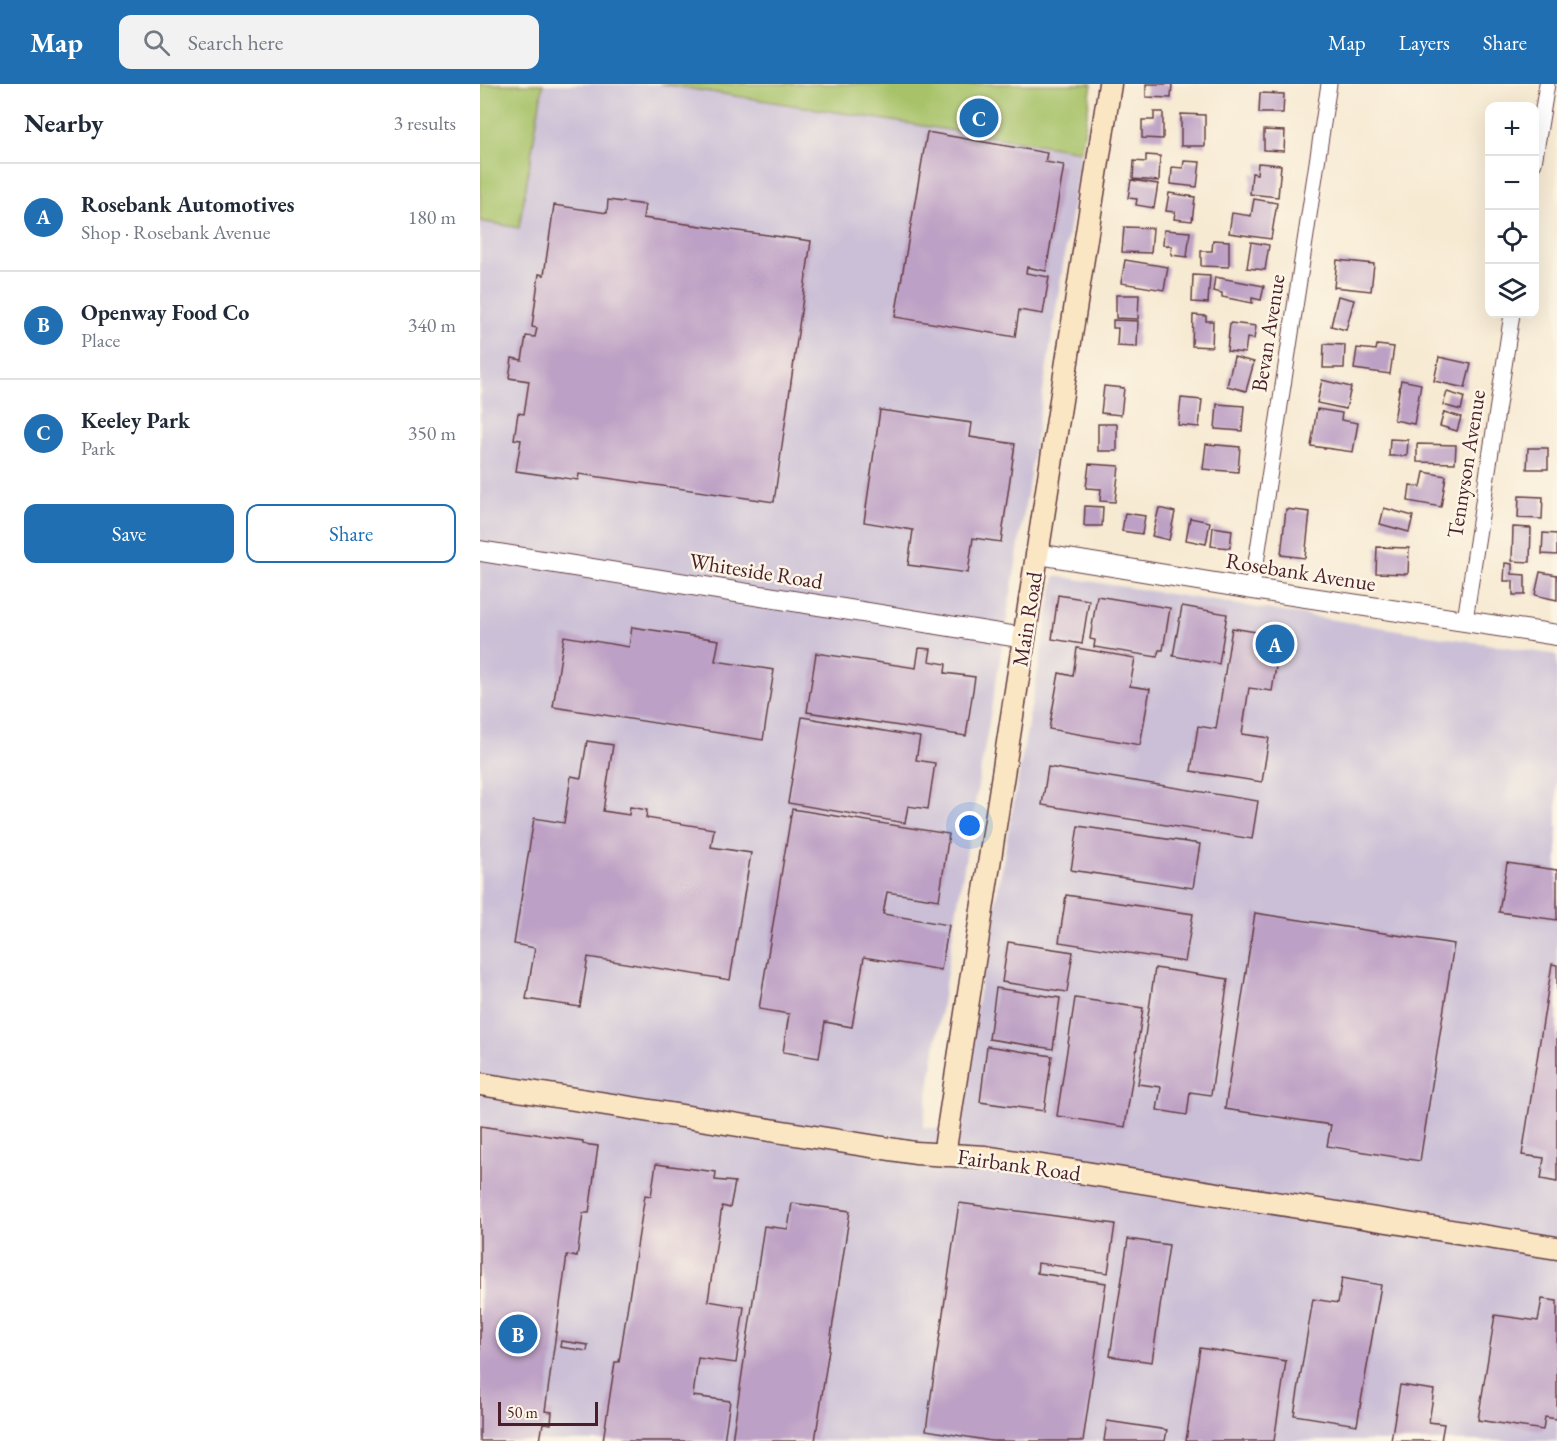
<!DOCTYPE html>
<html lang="en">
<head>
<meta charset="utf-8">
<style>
  :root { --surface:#fff; --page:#f2f2f3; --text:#1f2937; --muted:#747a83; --line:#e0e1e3; --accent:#1f6fb2 }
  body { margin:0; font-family:"EB Garamond",serif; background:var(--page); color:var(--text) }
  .controls { position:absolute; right:18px; top:18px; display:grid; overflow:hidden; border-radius:12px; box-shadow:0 6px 24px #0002 }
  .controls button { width:54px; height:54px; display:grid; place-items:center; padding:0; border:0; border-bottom:2px solid var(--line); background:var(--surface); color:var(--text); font:30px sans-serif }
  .scale { position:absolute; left:18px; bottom:15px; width:100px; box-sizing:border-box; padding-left:6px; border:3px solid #4a1f2b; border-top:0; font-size:16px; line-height:21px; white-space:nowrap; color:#4a1f2b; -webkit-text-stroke:4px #fcf5e5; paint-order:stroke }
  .you { position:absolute; left:490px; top:742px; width:21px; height:21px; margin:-15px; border:4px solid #fff; border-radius:50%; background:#1a73e8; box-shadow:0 0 0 9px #1a73e833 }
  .badge { display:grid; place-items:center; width:39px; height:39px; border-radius:50%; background:var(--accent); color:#fff; font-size:20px; font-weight:700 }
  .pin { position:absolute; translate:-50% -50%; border:3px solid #fff; box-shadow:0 2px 6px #0006 }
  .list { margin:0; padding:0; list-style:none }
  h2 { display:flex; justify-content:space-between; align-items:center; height:78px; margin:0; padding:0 24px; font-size:26px }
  h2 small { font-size:20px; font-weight:400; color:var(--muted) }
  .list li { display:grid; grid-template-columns:39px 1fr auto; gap:18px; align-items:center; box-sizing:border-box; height:108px; padding:0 24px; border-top:2px solid var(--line) }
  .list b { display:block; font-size:22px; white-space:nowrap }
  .list p { margin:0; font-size:20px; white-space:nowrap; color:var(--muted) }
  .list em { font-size:20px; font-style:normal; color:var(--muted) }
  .actions { display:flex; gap:12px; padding:18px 24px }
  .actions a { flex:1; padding:14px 0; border:2px solid var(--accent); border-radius:12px; text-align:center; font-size:21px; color:var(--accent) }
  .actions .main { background:var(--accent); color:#fff }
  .icon { flex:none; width:33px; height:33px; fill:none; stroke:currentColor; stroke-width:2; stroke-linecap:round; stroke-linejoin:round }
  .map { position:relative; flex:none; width:1077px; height:1357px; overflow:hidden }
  header { display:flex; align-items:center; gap:36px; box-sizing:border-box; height:84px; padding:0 30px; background:var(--accent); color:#fff }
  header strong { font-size:28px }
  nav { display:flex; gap:33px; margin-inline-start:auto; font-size:21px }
  .search { width:420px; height:54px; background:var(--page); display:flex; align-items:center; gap:15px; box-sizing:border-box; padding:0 21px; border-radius:12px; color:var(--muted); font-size:22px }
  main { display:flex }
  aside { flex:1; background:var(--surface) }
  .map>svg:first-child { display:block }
  .industrial { fill:#cabfd6 }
  .green { fill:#a7c269; stroke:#78704a; stroke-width:1.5 }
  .building { fill:#bda0c5 }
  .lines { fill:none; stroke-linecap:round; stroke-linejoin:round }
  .minor-casing { stroke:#643d44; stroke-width:17 }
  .tertiary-casing { stroke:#643d44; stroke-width:22 }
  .secondary-casing { stroke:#643d44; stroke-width:25 }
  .minor { stroke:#fff; stroke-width:15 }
  .tertiary { stroke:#fff; stroke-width:20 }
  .secondary { stroke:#fbe6c3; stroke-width:22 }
  .labels { text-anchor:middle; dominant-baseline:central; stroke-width:5; stroke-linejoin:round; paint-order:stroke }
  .street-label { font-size:22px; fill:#4a1f2b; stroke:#fcf5e5 }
</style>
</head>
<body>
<header>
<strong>Map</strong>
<div class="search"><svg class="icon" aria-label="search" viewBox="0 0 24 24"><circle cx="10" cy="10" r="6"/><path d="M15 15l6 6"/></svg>Search here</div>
<nav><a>Map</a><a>Layers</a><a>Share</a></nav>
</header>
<main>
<aside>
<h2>Nearby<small>3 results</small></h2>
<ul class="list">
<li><span class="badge">A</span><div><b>Rosebank Automotives</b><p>Shop · Rosebank Avenue</p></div><em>180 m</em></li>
<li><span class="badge">B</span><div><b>Openway Food Co</b><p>Place</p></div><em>340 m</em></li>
<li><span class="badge">C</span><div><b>Keeley Park</b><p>Park</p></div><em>350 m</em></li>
</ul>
<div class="actions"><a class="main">Save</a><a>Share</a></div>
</aside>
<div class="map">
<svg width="1077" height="1357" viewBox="0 0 1077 1357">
  <rect width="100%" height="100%" fill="#fcf5e5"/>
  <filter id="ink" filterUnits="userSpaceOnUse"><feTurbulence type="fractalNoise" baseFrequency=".0167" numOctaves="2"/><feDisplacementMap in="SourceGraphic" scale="12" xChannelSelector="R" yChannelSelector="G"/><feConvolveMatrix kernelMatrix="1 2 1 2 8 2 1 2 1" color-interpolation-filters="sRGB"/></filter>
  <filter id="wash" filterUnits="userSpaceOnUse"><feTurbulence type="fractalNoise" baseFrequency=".008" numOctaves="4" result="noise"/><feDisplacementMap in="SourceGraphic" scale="24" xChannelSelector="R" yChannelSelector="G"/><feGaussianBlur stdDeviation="1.35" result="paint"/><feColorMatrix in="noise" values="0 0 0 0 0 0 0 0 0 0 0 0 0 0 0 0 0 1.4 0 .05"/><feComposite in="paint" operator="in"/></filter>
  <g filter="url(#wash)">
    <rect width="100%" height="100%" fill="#f7ead3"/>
    <path class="industrial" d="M63,0H180L601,67L534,492L474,842L443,1043L474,1047L575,492L1077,571V1357H0V137L39,143Z"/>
    <path class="green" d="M0,0H63L39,144L0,137Z
      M180,0H612L601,67Z"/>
    <g id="blocks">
      <path class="building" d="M666,0H692L691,14L666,13Z
        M780,9L804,10L803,29H779Z
        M674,28H683V55L662,54V36H674Z
        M701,30L725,31V62H701Z
        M784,46L805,47L804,67L784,66Z
        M447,48L567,69L565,78L584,81L566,187L547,183L546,189L569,193L563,230L539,226L535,253L415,233Z
        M666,71L680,72L679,97L653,95L654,77L666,78Z
        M704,77L720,78L717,103L691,100L692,83L703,84Z
        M778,79L801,81L798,113L770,110L772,89L777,90Z
        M651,96L678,100L674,124L656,121L657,115L648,114Z
        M689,109L715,113L712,137L694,135L695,128L686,127Z
        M774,115L797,119L791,155L749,149L752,129L771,132Z
        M128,116L165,121L163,134L331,157L294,418L99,390L98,396L36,387L41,356L34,355L38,329L44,330L49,297L29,294L32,274L42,276L46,252L55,253L57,244L52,243L59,190L64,191L74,121L127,129Z
        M644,143L673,144L671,169L642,168Z
        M684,146L710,148L707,173L691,171L692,162L683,161Z
        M733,156L749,157V183L721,182V167H732Z
        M771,158L789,161L785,186L767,184Z
        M645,176L688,183L684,206L641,199Z
        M857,176L894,180L891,207L854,203Z
        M713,191L730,192L728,219L712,218Z
        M735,193L784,202L781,216L772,214V219L742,213V209L733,207Z
        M636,211H659L658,235L636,234Z
        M858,212L874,216L866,246L851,242Z
        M713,231L726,232V237H733L732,263L712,262Z
        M633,236L658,237L657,263L637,262L638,244H633Z
        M750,239L776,242L774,255L767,254L765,269L747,267Z
        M844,260L865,261L864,284H843Z
        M897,261L914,263L910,290L874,285L877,264L896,266Z
        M754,273L774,278L766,307L747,302Z
        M959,273L991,280L985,304L954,297Z
        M842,296L871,303L866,325L837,319Z
        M921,296L941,300L934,340L914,336Z
        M624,302L644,304L641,331L621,329Z
        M967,308L984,313L981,326L963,321Z
        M701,314L722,316L719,343L698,341Z
        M737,320L764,322L762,347L735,345Z
        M837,325L862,329L861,336L878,339L873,368L831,362Z
        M400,326L492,339L490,353L535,360L521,458L493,454L488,489L428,481L433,446L384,438Z
        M964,328L981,333L977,347L960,342Z
        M618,340H637V367H618Z
        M910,355L928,356L927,372H909Z
        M726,360L760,363L758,388L723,385Z
        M937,360L976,361L975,379L937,378Z
        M1048,364H1068V385H1047Z
        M609,380L639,382L635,418L620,417L621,405L606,404Z
        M944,388L966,392L961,423L928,417L930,401L941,403Z
        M1039,412L1063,413L1062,435L1038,434Z
        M605,422L623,423L622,442H604Z
        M679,424L695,428L689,456L672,452Z
        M904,424L933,432L929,448L900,440Z
        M806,425L830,428L825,474L801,471Z
        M645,429L665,432L662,450L642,447Z
        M710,434L730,438L726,460L706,456Z
        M733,443L752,446L750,464L731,462Z
        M1033,443L1051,444L1050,478L1032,477Z
        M1063,449L1077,450V471L1062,470Z
        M897,463L929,464L928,490L896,489Z
        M1025,479L1032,480V490L1045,491V511H1033V497H1024Z
        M1060,488L1077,491V516L1055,511Z
        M578,511L609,516L602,560L572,555Z
        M617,512L690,524L683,566H679L677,573L614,563L615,556L610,555Z
        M702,522L747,530L739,580L693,572Z
        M152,543L239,556L235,577L294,586L283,656L73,623L84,552L149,563Z
        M752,544L801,552L792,607L769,604L762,650L789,654L782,698L711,687L718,642L736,645Z
        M439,564L451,565L449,577L466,580L465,589L495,593L486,652L327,628L336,569L436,584Z
        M597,564L655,574L650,602L670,605L660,661L569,645L579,589L593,592Z
        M322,633L440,653L436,676L455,679L448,725L428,722L425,739L308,719Z
        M107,657L133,661L123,727L149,731L150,723L167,726L166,734L234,745L231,763L271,769L250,896L108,873L100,923L46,915L55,864L34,860L54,734L84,739L91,692L101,694Z
        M568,683L778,717L772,755L562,721Z
        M312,725L469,750L459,816L407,808L403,830L469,841L461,886L384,873L372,943L345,938L339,974L303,968L309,930L279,925Z
        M598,742L720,760L713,804L591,786Z
        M1027,779L1077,786V836L1019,828Z
        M586,811L713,830L705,878L579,858Z
        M775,829L974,860L940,1077L847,1062L851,1041L745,1025Z
        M528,858L593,868L587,908L522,898Z
        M1072,880L1077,881V1098L1061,1095L1064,1074L1042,1071Z
        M675,884L748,895L731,1011L710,1008L707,1031L677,1026L681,1003L658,1000Z
        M516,904L580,914L573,965L509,955Z
        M595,914L663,924L645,1043L577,1032Z
        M507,962L572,972L564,1027L500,1018Z
        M0,1042L103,1057V1060L118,1062L109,1129H103L97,1173L87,1171L65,1327L72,1328L71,1340L63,1339L60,1357H0Z
        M176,1080L236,1088L235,1096L255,1098L250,1124L242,1122L228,1217L264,1223L256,1279L218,1274L213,1312L250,1317L244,1357H123L135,1278H139L165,1111L171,1112Z
        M312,1119L370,1127L335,1357H252L284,1142L308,1145Z
        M479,1119L635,1140L628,1189L558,1179L557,1189L626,1199L603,1357H511L446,1346Z
        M648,1155L689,1161L672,1278L630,1272Z
        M862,1194L901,1201L877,1341L814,1331L833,1215L858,1219Z
        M1062,1215L1077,1217V1335L1065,1333L1063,1346L998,1336L1015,1231L1058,1237Z
        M81,1257L108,1261L107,1267L80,1263Z
        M720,1264L806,1277L794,1357H706Z
        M920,1301L954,1306L949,1338L964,1340L961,1357H911Z
        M627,1337L687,1346L685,1357H624Z"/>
    </g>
  </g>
  <g filter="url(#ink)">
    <use href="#blocks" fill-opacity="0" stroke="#643d44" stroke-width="1.5"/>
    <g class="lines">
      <defs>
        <path id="minor" d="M1054,79L1067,0
          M772,505L849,0
          M985,536L1032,230"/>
        <path id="tertiary" d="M0,467L544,554
          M558,470L772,505L1077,551"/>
        <path id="secondary" d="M0,1000L435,1069L505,1073L1077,1164
          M464,1071L630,0"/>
      </defs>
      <use href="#minor" class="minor-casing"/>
      <use href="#tertiary" class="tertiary-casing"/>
      <use href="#secondary" class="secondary-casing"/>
      <use href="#minor" class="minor"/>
      <use href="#tertiary" class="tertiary"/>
      <use href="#secondary" class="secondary"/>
    </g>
  </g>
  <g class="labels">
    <g class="street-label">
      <text transform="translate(788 249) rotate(-81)">Bevan Avenue</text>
      <text transform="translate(986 380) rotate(-81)">Tennyson Avenue</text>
      <text transform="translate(276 487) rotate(9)">Whiteside Road</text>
      <text transform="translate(821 488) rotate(9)">Rosebank Avenue</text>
      <text transform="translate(547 535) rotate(-81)">Main Road</text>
      <text transform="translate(539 1081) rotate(8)">Fairbank Road</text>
    </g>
  </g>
</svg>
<div class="controls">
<button>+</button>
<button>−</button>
<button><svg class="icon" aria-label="locate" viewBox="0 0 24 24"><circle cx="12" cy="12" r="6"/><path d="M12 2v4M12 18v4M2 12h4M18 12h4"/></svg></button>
<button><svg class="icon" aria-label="layers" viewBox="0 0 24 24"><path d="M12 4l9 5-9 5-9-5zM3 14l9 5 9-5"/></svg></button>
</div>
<div class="scale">50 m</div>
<div class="you"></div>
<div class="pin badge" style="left:795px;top:560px">A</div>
<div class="pin badge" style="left:38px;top:1250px">B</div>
<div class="pin badge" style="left:499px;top:34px">C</div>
</div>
</main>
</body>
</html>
